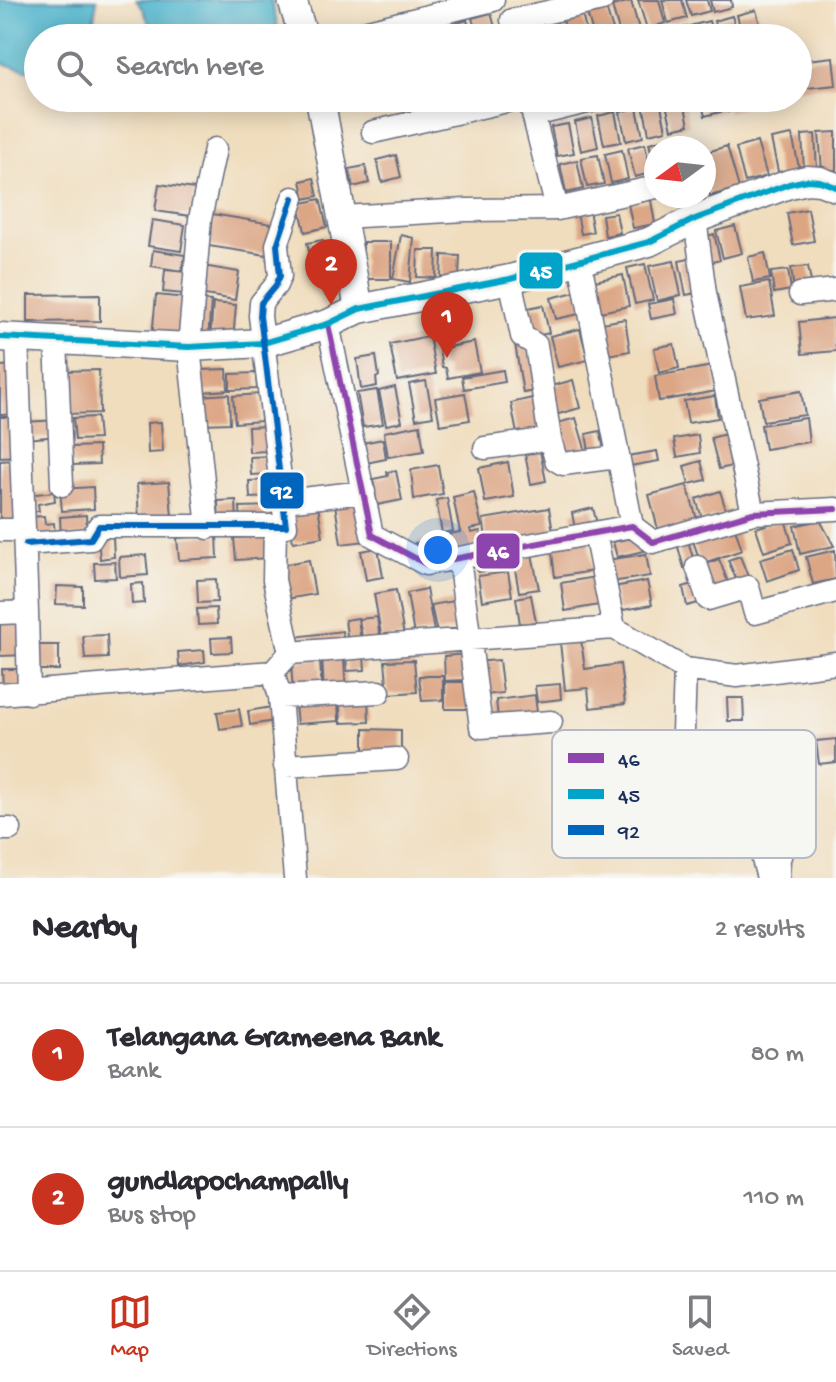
<!DOCTYPE html>
<html lang="en">
<head>
<meta charset="utf-8">
<style>
  :root { --surface:#fff; --page:#f7f7f7; --text:#2b2b33; --muted:#7c7c81; --line:#e1e1e2; --accent:#c8321e }
  body { margin:0; font-family:"Gochi Hand",sans-serif; background:var(--page); color:var(--text) }
  .compass { position:absolute; left:644px; top:136px; width:72px; height:72px; border-radius:50%; background:var(--surface); box-shadow:0 4px 20px #0003; rotate:255deg }
  .you { position:absolute; left:438px; top:550px; width:28px; height:28px; margin:-20px; border:6px solid #fff; border-radius:50%; background:#1a73e8; box-shadow:0 0 0 12px #1a73e833 }
  .badge { display:grid; place-items:center; width:52px; height:52px; border-radius:50%; background:var(--accent); color:#fff; font-size:26px; font-weight:700 }
  .pin { position:absolute; translate:-50% -66px; filter:drop-shadow(0 2px 4px #0008) }
  .pin::after { content:''; position:absolute; top:42px; width:28px; height:24px; background:inherit; clip-path:polygon(0 0,100% 0,50% 100%) }
  .list { margin:0; padding:0; list-style:none }
  h2 { display:flex; justify-content:space-between; align-items:center; height:104px; margin:0; padding:0 32px; font-size:34px }
  h2 small { font-size:26px; font-weight:400; color:var(--muted) }
  .list li { display:grid; grid-template-columns:52px 1fr auto; gap:24px; align-items:center; box-sizing:border-box; height:144px; padding:0 32px; border-top:2px solid var(--line) }
  .list b { display:block; font-size:30px; white-space:nowrap }
  .list p { margin:0; font-size:26px; white-space:nowrap; color:var(--muted) }
  .list em { font-size:26px; font-style:normal; color:var(--muted) }
  .icon { flex:none; width:44px; height:44px; fill:none; stroke:currentColor; stroke-width:2; stroke-linecap:round; stroke-linejoin:round }
  .map { position:relative; flex:none; width:836px; height:878px; overflow:hidden }
  .search { position:absolute; background:var(--surface); box-shadow:0 4px 20px #0003; left:24px; right:24px; top:24px; height:88px; display:flex; align-items:center; gap:20px; box-sizing:border-box; padding:0 28px; border-radius:44px; color:var(--muted); font-size:30px }
  .sheet { height:392px; background:var(--surface) }
  nav { display:flex; justify-content:space-around; align-items:center; box-sizing:border-box; height:112px; border-top:2px solid var(--line); background:var(--surface); font-size:22px; color:var(--muted) }
  nav a { display:grid; justify-items:center; gap:4px }
  nav .on { color:var(--accent) }
  .map>svg:first-child { display:block }
  .water { fill:#4cb3cb; stroke:#347194; stroke-width:2 }
  .building { fill:#dca685 }
  .lines { fill:none; stroke-linecap:round; stroke-linejoin:round }
  .minor-casing { stroke:#666c7f; stroke-width:25 }
  .major-casing { stroke:#666c7f; stroke-width:31 }
  .minor { stroke:#fff; stroke-width:22 }
  .major { stroke:#fff; stroke-width:28 }
  .bus-1-casing { stroke:#f6f6f2; stroke-width:12 }
  .bus-2-casing { stroke:#f6f6f2; stroke-width:12 }
  .bus-3-casing { stroke:#f6f6f2; stroke-width:12 }
  .bus-1 { stroke:#8e44ad; stroke-width:6 }
  .bus-2 { stroke:#01a3c8; stroke-width:6 }
  .bus-3 { stroke:#0065bd; stroke-width:6 }
  .key { fill:#f6f6f2; stroke:#b4bac6; stroke-width:2 }
  .key-label { font-size:22px; fill:#1b2f5e }
  .line-badge { stroke:#f6f6f2; stroke-width:3 }
  .badge-label { font-size:22px; text-anchor:middle; font-weight:bold; fill:#fff }
</style>
</head>
<body>
<div class="map">
<svg width="836" height="878" viewBox="0 0 836 878">
  <rect width="100%" height="100%" fill="#f6f6f2"/>
  <filter id="ink" filterUnits="userSpaceOnUse"><feTurbulence type="fractalNoise" baseFrequency=".0125" numOctaves="2"/><feDisplacementMap in="SourceGraphic" scale="16" xChannelSelector="R" yChannelSelector="G"/><feConvolveMatrix kernelMatrix="1 2 1 2 8 2 1 2 1" color-interpolation-filters="sRGB"/></filter>
  <filter id="wash" filterUnits="userSpaceOnUse"><feTurbulence type="fractalNoise" baseFrequency=".006" numOctaves="4" result="noise"/><feDisplacementMap in="SourceGraphic" scale="32" xChannelSelector="R" yChannelSelector="G"/><feGaussianBlur stdDeviation="1.8" result="paint"/><feColorMatrix in="noise" values="0 0 0 0 0 0 0 0 0 0 0 0 0 0 0 0 0 1.4 0 .05"/><feComposite in="paint" operator="in"/></filter>
  <g filter="url(#wash)">
    <rect width="100%" height="100%" fill="#f0ddbd"/>
    <path class="water" d="M0,0H97L91,38H38V73L0,63Z
      M136,0H271L281,38H155L143,9Z"/>
    <g id="blocks">
      <path class="building" d="M638,0H659L665,23L647,29Z
        M662,0H682L687,18L668,23Z
        M686,0H707L710,11L691,16Z
        M710,0H731L732,7L713,12Z
        M631,1L639,29L620,35L612,6Z
        M606,8L615,36L594,38L587,13Z
        M756,10L764,38H743L737,15Z
        M491,13L498,38H478L472,18Z
        M582,14L588,38H568L563,20Z
        M732,16L739,38H718L714,21Z
        M467,20L472,38H451L448,26Z
        M556,20L561,38H541L537,26Z
        M709,21L714,38H693L690,26Z
        M441,26L444,38H424L422,31Z
        M687,27L690,38H670L668,32Z
        M833,57L836,85L798,89V61Z
        M683,98L689,125L672,129L665,100Z
        M700,98H720L724,111L705,116Z
        M724,98H745L747,106L728,112Z
        M660,101L666,130L649,134L643,105Z
        M637,108L643,137L626,141L620,112Z
        M615,112L621,142L604,145L598,116Z
        M592,118L598,147L581,151L575,122Z
        M568,124L574,153L557,156L551,127Z
        M836,132V170L822,171L819,133Z
        M815,134L817,170H804L802,135Z
        M792,135L800,172L779,176L771,139Z
        M689,137L691,148H673L672,141Z
        M666,139L668,148H656L655,168L649,143Z
        M757,142L767,176L745,182L736,148Z
        M645,144L651,173L635,177L628,148Z
        M727,146L739,188L710,196L704,174V153Z
        M622,150L628,179L611,183L605,154Z
        M396,155L401,177L382,182L377,160Z
        M598,155L604,184L587,187L581,158Z
        M577,160L583,189L566,193L560,164Z
        M365,166L369,183L353,187L349,169Z
        M314,178L318,196L305,199L301,181Z
        M159,184L195,189L191,216L155,211Z
        M320,199L327,227L305,232L299,204Z
        M651,200L655,224L633,228L628,204Z
        M808,209L814,241L793,245L787,213Z
        M589,210L593,232L581,234L577,213Z
        M206,213L272,224L267,255L202,245Z
        M616,213L620,233L605,236L602,215Z
        M152,220L185,225L181,251L148,246Z
        M735,226L742,253L723,258L716,231Z
        M714,234L720,260L705,264L698,239Z
        M401,235L414,238L410,282L393,279Z
        M323,240L330,268L314,271L307,243Z
        M363,242H391V279H362Z
        M153,250L185,255L182,271L151,266Z
        M418,250H437L436,278L417,277Z
        M765,253L770,279L753,282L748,257Z
        M442,255L460,256L459,278H441Z
        M694,258L701,292L686,295L679,261Z
        M674,261L681,295L657,301L649,266Z
        M645,264L653,300L635,304L627,268Z
        M203,266L239,272L235,300L199,294Z
        M808,266L812,287L794,290L791,268Z
        M165,270L186,272L184,294L163,292Z
        M788,270L791,290L774,293L771,272Z
        M623,275L629,306L591,314L585,283Z
        M769,282L775,316L746,320L740,287Z
        M579,291L584,313L556,319L551,298Z
        M100,294V321L28,322V295Z
        M156,295L187,298L183,340L152,337Z
        M674,299L677,314L651,319L648,304Z
        M196,300L211,301L208,339L192,337Z
        M213,303L236,305L233,341L210,339Z
        M543,305L549,333L529,338L523,309Z
        M834,318L836,351L802,354L799,322Z
        M625,319L630,351L602,356L597,324Z
        M580,329L588,360L558,367L550,336Z
        M429,336L436,374L397,381L390,344Z
        M532,341L540,390L523,393L515,344Z
        M474,342L480,372L448,378L446,368L442,367L439,349Z
        M674,344L679,368L659,373L654,348Z
        M376,356L379,376L376,378L377,386L361,389L357,359Z
        M15,365L18,414L0,415V366Z
        M713,366L717,391L659,401L655,376Z
        M227,369L228,390L202,392L200,370Z
        M99,370L100,413L63,414L62,371Z
        M503,370L505,382L464,389L462,377Z
        M256,373L257,389L230,390V374Z
        M573,380L580,408L555,415L548,387Z
        M426,381L433,416L416,419L409,384Z
        M395,387L402,422L386,425L379,391Z
        M377,390L383,424L363,427L357,393Z
        M801,391L805,415L763,421L759,398Z
        M465,393L470,420L440,425L435,398Z
        M229,394L230,423L202,424L200,396Z
        M260,394L261,421L235,423L233,396Z
        M715,396L718,418L688,423L684,401Z
        M536,397L543,434L518,439L511,403Z
        M0,417H17L18,456L0,457Z
        M97,417L99,439L75,440L73,418Z
        M576,418L586,452L559,459L550,425Z
        M806,418L809,442L765,449L761,425Z
        M57,420L58,436L26,439L25,422Z
        M161,422L163,452L148,453L147,423Z
        M420,425L424,451L388,457L384,432Z
        M268,426L269,451L249,452L248,427Z
        M600,431L605,454L590,457L586,434Z
        M729,433L737,465L719,469L711,438Z
        M698,435L700,453L677,457L674,439Z
        M383,439L386,459L361,464L357,444Z
        M98,446L99,464L73,465L71,447Z
        M540,451L546,481L531,484L525,454Z
        M657,451L659,461L624,467L622,457Z
        M271,456L272,474L251,475L250,457Z
        M16,460L18,525H0V461Z
        M701,461L706,480L689,484L684,466Z
        M508,462L514,497L485,502L479,468Z
        M438,465L443,494L414,499L411,470Z
        M396,471L402,500L377,505L373,479L388,476L387,472Z
        M272,480L273,497L250,498L249,481Z
        M169,482L172,516L139,518L137,484Z
        M687,485L698,523L659,533L649,495Z
        M93,487L94,509L62,511L60,489Z
        M720,491L727,513L703,521L696,499Z
        M54,492L55,501L38,504L39,511L29,512L27,495Z
        M474,492L482,527L470,529L471,533L480,531L484,545L453,552L449,534L460,532L453,497Z
        M447,498L453,531L442,533L436,500Z
        M236,500L237,524L219,525L218,501Z
        M360,500L367,541L341,544L335,504Z
        M272,506L273,522L241,524L240,507Z
        M318,506L323,537L293,542L288,511Z
        M549,508L553,532L487,543L483,519Z
        M593,508L597,524L575,529L572,513Z
        M86,515L87,535L61,537L60,517Z
        M44,516L45,524L54,523L55,536L30,537L29,517Z
        M785,519L792,543L764,552L756,528Z
        M820,520L834,546L800,554L794,526Z
        M733,522L742,550L701,564L691,535Z
        M217,535L218,558L179,560L177,538Z
        M268,536L269,558L236,560L234,538Z
        M640,536L644,551L617,557L613,542Z
        M113,537L114,557L100,559L98,538Z
        M687,537L695,565L684,568L676,540Z
        M588,539L593,571L555,577L551,544Z
        M433,540L435,552L417,556L415,543Z
        M378,548L383,577L366,580L361,551Z
        M793,549L799,570L767,581L760,559Z
        M835,550L836,579L813,584L806,557Z
        M507,554L509,567L478,572L476,560Z
        M532,554L539,589L519,592L513,558Z
        M646,554L650,576L611,582L607,560Z
        M146,555L148,575L120,577L119,557Z
        M740,556L749,579L738,584L728,560Z
        M719,559L729,585L711,593L700,566Z
        M309,560L315,594L281,600L275,566Z
        M115,562L116,578L95,579L94,563Z
        M508,572L512,596L482,601L478,576Z
        M595,577L599,605L565,611L561,583Z
        M216,579L217,602L198,603L197,580Z
        M647,581L652,605L617,611L613,587Z
        M143,583L144,603L132,604L131,584Z
        M693,584L698,603L687,606L683,587Z
        M57,586L83,587V605L56,604Z
        M426,589L434,631L414,635L407,593Z
        M396,590L404,636L382,640L374,594Z
        M531,595L536,622L520,624L516,598Z
        M454,601L459,628L437,633L431,605Z
        M216,608L217,624L198,625L197,609Z
        M377,617L380,641L363,644L359,619Z
        M358,618L361,642L348,643L345,620Z
        M23,622L25,655L0,656V623Z
        M342,631L344,644L295,650L294,637Z
        M107,635L108,658L85,659L83,636Z
        M231,637L232,652L212,653L211,638Z
        M581,640L585,669L620,664L625,704L590,708L588,688L565,690L560,642Z
        M36,645H59V670H37Z
        M204,650L205,662L179,666L178,652Z
        M467,654L469,680L445,681L444,656Z
        M340,656V660H344L346,692L324,693L322,657Z
        M364,656L365,670L347,671L346,657Z
        M320,659L322,692L293,694L291,661Z
        M414,660L417,692L388,694L385,661Z
        M499,660L503,693L478,696L474,662Z
        M2,669H24V688H3Z
        M419,676H443V700L422,701Z
        M445,682H470V709H445Z
        M560,684L561,699L537,702L535,686Z
        M368,695L369,722L341,723L339,696Z
        M535,695L537,713L498,718L496,700Z
        M727,698H743L744,721H728Z
        M338,701L339,721L297,724L295,705Z
        M272,707L274,721L250,725L248,711Z
        M239,709L242,726L220,729L217,712Z
        M364,729L401,730V754H364Z
        M836,739V762L819,764L816,741Z"/>
    </g>
  </g>
  <g filter="url(#ink)">
    <use href="#blocks" fill-opacity="0" stroke="#666c7f" stroke-width="2"/>
    <g class="lines">
      <defs>
        <path id="minor" d="M512,20L602,0
          M352,35L493,0
          M529,98L557,209L656,187
          M534,115L603,98
          M373,132L520,98
          M342,217L466,210L557,209
          M695,219L705,293L753,513
          M580,262L632,526
          M510,279L522,336L536,345L550,439L556,460L563,464L617,457
          M800,294L836,290
          M328,324L372,535L426,564L632,526L653,542L753,513L836,509
          M56,340L62,485
          M485,448L550,439
          M285,501L364,492
          M208,528L189,347L200,219L215,149
          M275,528L274,580L290,653L273,672L280,697L295,878
          M0,530H23
          M595,533L614,628
          M26,544L91,539L99,526H286L260,316L261,303L276,285L280,276L277,245L293,198
          M459,558L481,727L551,722
          M697,567L708,599L748,587L755,613L836,591
          M27,612L29,693
          M0,613L27,612L17,337
          M290,653L614,628L685,669L737,676L836,663
          M685,669L682,764L686,835L760,848L768,878
          M0,694L273,672
          M280,697L379,692
          M682,764L795,760V813L779,859L778,878
          M285,766L397,759
          M0,829H10"/>
        <path id="major" d="M292,0L304,38
          M320,98L359,309
          M0,337L189,347L263,343L328,324L359,309L510,279L649,242L695,219L789,184L807,180L820,181L836,187"/>
      </defs>
      <use href="#minor" class="minor-casing"/>
      <use href="#major" class="major-casing"/>
      <use href="#minor" class="minor"/>
      <use href="#major" class="major"/>
      <defs>
        <path id="bus-1" d="M328,324L372,535L426,564L632,526L653,542L753,513L836,509"/>
        <path id="bus-2" d="M0,337L189,347L263,343L328,324L359,309L510,279L649,242L695,219L789,184L807,180L820,181L836,187"/>
        <path id="bus-3" d="M26,544L91,539L99,526H286L260,316L261,303L276,285L280,276L277,245L293,198"/>
      </defs>
      <use href="#bus-1" class="bus-1-casing"/>
      <use href="#bus-2" class="bus-2-casing"/>
      <use href="#bus-3" class="bus-3-casing"/>
      <use href="#bus-1" class="bus-1"/>
      <use href="#bus-2" class="bus-2"/>
      <use href="#bus-3" class="bus-3"/>
    </g>
  </g>
  <rect x="552" y="730" width="264" height="128" rx="12" class="key"/>
  <rect x="568" y="753" width="36" height="10" fill="#8e44ad"/>
  <rect x="568" y="789" width="36" height="10" fill="#01a3c8"/>
  <rect x="568" y="825" width="36" height="10" fill="#0065bd"/>
  <g class="key-label">
    <text x="618" y="766">46</text>
    <text x="618" y="802">45</text>
    <text x="618" y="838">92</text>
  </g>
  <g class="line-badge">
    <rect x="518" y="251" width="46" height="39" rx="8" fill="#01a3c8"/>
    <rect x="259" y="471" width="46" height="39" rx="8" fill="#0065bd"/>
    <rect x="475" y="532" width="46" height="38" rx="8" fill="#8e44ad"/>
  </g>
  <g class="badge-label">
    <text x="541" y="278">45</text>
    <text x="282" y="498">92</text>
    <text x="498" y="558">46</text>
  </g>
</svg>
<svg class="compass" viewBox="-18 -18 36 36"><path d="M0-13l5 13h-10z" fill="#e53935"/><path d="M0 13l5-13h-10z" fill="#7c7c81"/></svg>
<div class="you"></div>
<div class="pin badge" style="left:447px;top:358px">1</div>
<div class="pin badge" style="left:331px;top:305px">2</div>
<div class="search"><svg class="icon" aria-label="search" viewBox="0 0 24 24"><circle cx="10" cy="10" r="6"/><path d="M15 15l6 6"/></svg>Search here</div>
</div>
<section class="sheet">
<h2>Nearby<small>2 results</small></h2>
<ul class="list">
<li><span class="badge">1</span><div><b>Telangana Grameena Bank</b><p>Bank</p></div><em>80 m</em></li>
<li><span class="badge">2</span><div><b>gundlapochampally</b><p>Bus stop</p></div><em>110 m</em></li>
</ul>
</section>
<nav>
<a class="on"><svg class="icon" aria-label="map" viewBox="0 0 24 24"><path d="M3 6l6-2 6 2 6-2v14l-6 2-6-2-6 2zM9 4v14M15 6v14"/></svg>Map</a>
<a><svg class="icon" aria-label="directions" viewBox="0 0 24 24"><path d="M12 3l9 9-9 9-9-9zM9 14v-3h6M13 9l2 2-2 2"/></svg>Directions</a>
<a><svg class="icon" aria-label="saved" viewBox="0 0 24 24"><path d="M7 4h10v16l-5-4-5 4z"/></svg>Saved</a>
</nav>
</body>
</html>
